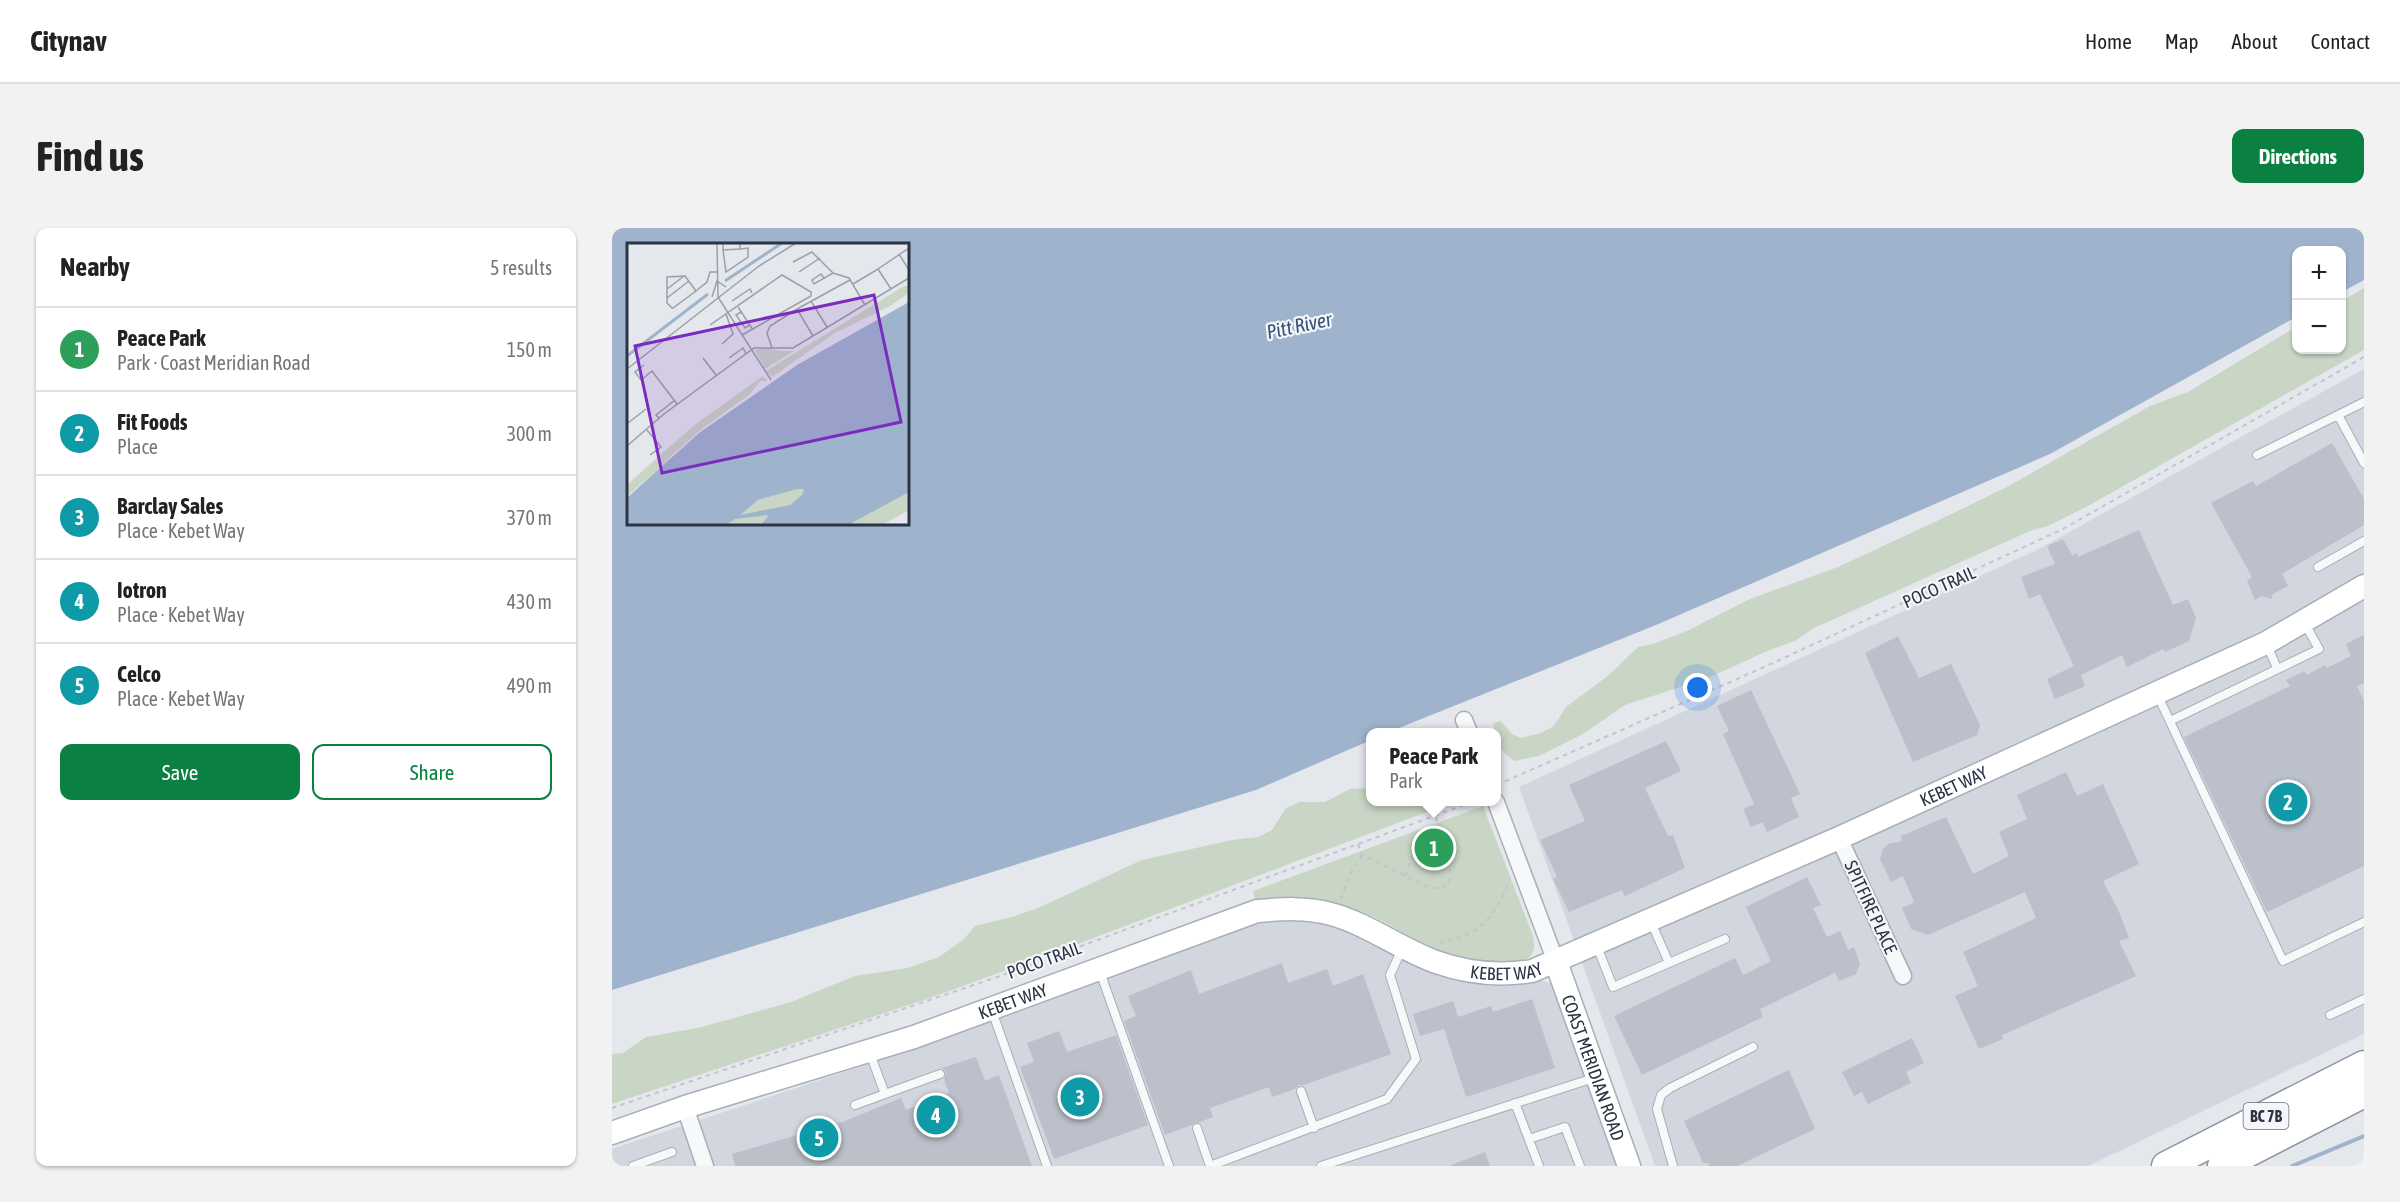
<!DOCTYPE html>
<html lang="en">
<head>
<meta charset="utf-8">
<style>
  :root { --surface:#fff; --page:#f2f2f2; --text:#222; --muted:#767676; --line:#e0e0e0; --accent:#0b8043 }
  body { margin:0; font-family:"Asap Condensed",sans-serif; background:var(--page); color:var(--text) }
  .controls { position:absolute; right:18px; top:18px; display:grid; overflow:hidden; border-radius:12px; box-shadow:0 2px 4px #0004 }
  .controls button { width:54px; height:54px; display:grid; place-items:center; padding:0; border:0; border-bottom:2px solid var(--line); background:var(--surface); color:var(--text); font:30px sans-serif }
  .you { position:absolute; left:1086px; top:460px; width:21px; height:21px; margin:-15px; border:4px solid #fff; border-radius:50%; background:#1a73e8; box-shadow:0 0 0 9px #1a73e833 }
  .badge { display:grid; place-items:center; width:39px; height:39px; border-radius:50%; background:var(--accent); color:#fff; font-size:20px; font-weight:700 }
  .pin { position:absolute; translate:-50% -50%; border:3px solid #fff; box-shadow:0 2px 6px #0006 }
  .popup { position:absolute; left:754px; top:500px; width:135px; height:78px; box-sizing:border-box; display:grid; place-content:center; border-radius:12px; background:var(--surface); filter:drop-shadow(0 2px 4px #0005); font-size:20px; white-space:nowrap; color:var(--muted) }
  .popup b { font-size:22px; color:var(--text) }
  .popup::after { content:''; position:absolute; left:50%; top:100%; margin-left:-12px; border:12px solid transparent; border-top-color:var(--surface) }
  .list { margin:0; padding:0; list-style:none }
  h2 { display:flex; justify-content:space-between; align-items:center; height:78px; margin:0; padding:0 24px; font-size:26px }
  h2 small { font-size:20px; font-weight:400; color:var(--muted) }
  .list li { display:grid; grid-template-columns:39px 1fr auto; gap:18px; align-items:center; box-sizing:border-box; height:84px; padding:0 24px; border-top:2px solid var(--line) }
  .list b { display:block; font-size:22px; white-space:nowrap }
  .list p { margin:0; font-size:20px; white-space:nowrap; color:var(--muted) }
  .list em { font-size:20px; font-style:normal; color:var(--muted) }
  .actions { display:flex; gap:12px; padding:18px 24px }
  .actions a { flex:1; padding:14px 0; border:2px solid var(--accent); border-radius:12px; text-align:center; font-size:21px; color:var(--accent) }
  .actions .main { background:var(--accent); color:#fff }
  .map { position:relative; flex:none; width:1752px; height:938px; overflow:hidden; border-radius:12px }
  header { display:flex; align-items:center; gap:36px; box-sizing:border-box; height:84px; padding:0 30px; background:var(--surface); border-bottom:2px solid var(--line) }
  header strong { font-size:28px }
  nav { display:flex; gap:33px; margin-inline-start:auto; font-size:21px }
  .intro { display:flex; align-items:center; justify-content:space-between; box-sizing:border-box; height:144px; padding:0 36px }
  h1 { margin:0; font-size:42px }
  .button { padding:15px 27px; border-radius:12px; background:var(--accent); color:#fff; font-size:21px; font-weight:700 }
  main { display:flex; gap:36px; padding:0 36px }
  aside { flex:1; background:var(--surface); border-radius:12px; box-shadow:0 2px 4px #0004 }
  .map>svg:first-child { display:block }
  .built { fill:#d2d6de }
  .green { fill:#c9d6c5 }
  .water { fill:#9fb4cc; fill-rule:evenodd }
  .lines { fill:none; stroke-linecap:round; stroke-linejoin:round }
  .stream { stroke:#9fb4cc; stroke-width:4 }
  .building { fill:#bbc0ca }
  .lane-casing { stroke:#a9aeb7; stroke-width:10 }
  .street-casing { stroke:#a9aeb7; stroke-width:19 }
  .secondary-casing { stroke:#a9aeb7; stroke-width:25 }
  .highway-casing { stroke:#8b94a3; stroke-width:31 }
  .path { stroke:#c2c5cb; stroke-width:2; stroke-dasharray:4.5 4.5; stroke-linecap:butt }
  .lane { stroke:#f7f8fa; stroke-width:8 }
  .street { stroke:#f7f8fa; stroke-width:16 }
  .secondary { stroke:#fff; stroke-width:22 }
  .highway { stroke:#fff; stroke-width:28 }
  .labels { text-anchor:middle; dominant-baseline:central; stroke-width:4.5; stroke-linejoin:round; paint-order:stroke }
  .shield { fill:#f4f6f9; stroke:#676e7b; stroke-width:1.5 }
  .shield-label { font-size:16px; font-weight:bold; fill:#2b3445 }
  .street-label { font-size:18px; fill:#2b3445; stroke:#f4f6f9 }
  .water-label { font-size:20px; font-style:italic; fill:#34527a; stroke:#f4f6f9 }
  .inset-river { fill:none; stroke:#9fb4cc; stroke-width:3 }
  .inset-road { fill:none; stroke:#9a9fa9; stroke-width:1.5 }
  .view { fill:#7b2cbf; fill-opacity:0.15; stroke:#7b2cbf; stroke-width:3 }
  .inset-edge { fill:none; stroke:#2b3445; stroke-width:3 }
</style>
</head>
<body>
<header>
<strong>Citynav</strong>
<nav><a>Home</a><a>Map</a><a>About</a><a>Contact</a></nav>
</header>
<div class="intro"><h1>Find us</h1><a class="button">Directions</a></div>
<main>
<aside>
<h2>Nearby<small>5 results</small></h2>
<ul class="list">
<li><span class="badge" style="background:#2e9e5b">1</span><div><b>Peace Park</b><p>Park · Coast Meridian Road</p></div><em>150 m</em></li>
<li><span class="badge" style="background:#0f9aa8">2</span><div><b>Fit Foods</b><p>Place</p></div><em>300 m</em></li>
<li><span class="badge" style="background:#0f9aa8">3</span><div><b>Barclay Sales</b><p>Place · Kebet Way</p></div><em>370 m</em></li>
<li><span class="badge" style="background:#0f9aa8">4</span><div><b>Iotron</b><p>Place · Kebet Way</p></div><em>430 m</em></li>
<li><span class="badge" style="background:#0f9aa8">5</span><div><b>Celco</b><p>Place · Kebet Way</p></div><em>490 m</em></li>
</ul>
<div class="actions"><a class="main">Save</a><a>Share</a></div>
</aside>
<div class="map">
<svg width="1752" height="938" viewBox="0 0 1752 938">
  <rect width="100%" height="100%" fill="#e4e7ec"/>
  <path class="built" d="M1752,141V806L1476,938H1043L907,559L1425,322Z
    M671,693L707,695L732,702L766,717L799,737L843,753L880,757L927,752L938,755L942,761L1004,938H0V921L296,823L621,703L649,695Z"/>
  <path class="green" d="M1752,60V122L1476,278L1436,298L1418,303L1202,400L1183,413L1155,423L1096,450L1013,477L971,506L927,528L902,533C891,524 885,519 885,504H883L881,495L889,493L900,506L909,510L929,505L942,498L954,479L997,447L1026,419L1041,416L1075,403L1138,371L1226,339L1327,292L1395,259L1538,178L1576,164L1684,99V122H1730V73Z
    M759,560V574H841L442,725L312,772L0,876V826L11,825L34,809L86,800L122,790L179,774L243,748L296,740L327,729L352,711L363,698L400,689L426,680L530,632L620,612L646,609L660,602L674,580L688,574H713L738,561Z
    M871,578L921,708C922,714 923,720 920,726C909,745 844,730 827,724C803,716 784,699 762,689C745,682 726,676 709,672C689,667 664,673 644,675L641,663Z"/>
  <path class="water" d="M0,0H1752V52L1730,64V22H1684V89L1438,226L1044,397L777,504H759V512L644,562L0,762ZM16,16H296V296H16Z"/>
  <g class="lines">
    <path class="stream" d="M1680,938L1752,908"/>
  </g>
  <path class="building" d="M1720,215L1752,271V297L1670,346L1676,358L1661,366L1660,371L1649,368L1643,372L1635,353L1640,349L1599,275L1641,253L1644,258Z
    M1527,302L1561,377L1576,371L1584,390L1577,413L1553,424L1551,421L1515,439L1510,427L1469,447L1473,458L1443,471L1435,451L1462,438L1428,366L1417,371L1409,349L1443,336L1435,318L1451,311L1460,327L1465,325L1466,329Z
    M1752,407V455L1745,458L1752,473V638L1655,684L1572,509L1678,458L1674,452L1693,443L1695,447L1713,437L1715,440L1739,428L1734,416Z
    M1286,408L1307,450L1339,436L1368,497L1365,507L1301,534L1253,425Z
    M1139,462L1188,566L1179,570L1187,589L1155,604L1151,594L1139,599L1131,581L1142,576L1111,506L1117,503L1105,478Z
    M1054,513L1069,543L1033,560L1056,608L1061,607L1073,640L1013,668L1010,662L957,684L941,651L945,649L928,612L973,593L957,557Z
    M1454,544L1465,568L1491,556L1527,636L1491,653L1507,684L1517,710L1507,713L1524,748L1390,807L1391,811L1367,821L1343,768L1366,758L1351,724L1424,690L1413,664L1316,707L1299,701L1290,680L1302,674L1291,648L1279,654L1268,631L1271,621L1276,616L1290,613L1289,608L1334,589L1361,646L1397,628L1387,604L1415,591L1405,567Z
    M1195,649L1209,677L1201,680L1215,709L1228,703L1236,722L1242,719L1248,736L1244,746L1227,753L1223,745L1148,781L1151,789L1030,847L1002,788L1123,730L1131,747L1159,733L1134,679Z
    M670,735L676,755L715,741L721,758L751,746L779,826L692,857H686L683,861L660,869L657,859L598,880L601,889L553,907L512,793L524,788L516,768L579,742L587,766Z
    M920,771L943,840L854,869L832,801L808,808L801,786L841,773L846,789L879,778L881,784Z
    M447,803L455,824L504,807L536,897L442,931L408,839L422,834L415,815Z
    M1300,810L1312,835L1294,844L1299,855L1256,876L1250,864L1242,868L1230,844Z
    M364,829L373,853L387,847L420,938H123L120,926L233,893L289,870L294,882L337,865L332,851L334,844L330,840Z
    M1177,842L1203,901L1125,938H1097L1096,935H1091L1072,893Z
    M873,924L878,938H839V937Z"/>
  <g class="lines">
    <defs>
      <path id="lane" d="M1752,174L1726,187L1752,235
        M1645,227L1726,187
        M1706,339L1752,313
        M1654,415L1665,440
        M1545,466L1671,733L1752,694
        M1558,493L1707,421L1692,394
        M1039,694L1057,735
        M984,716L1001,759L1113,711
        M487,741L557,938
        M380,783L435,938
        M1718,787L1752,771
        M257,823L273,866L328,846
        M689,863L702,900
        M903,875L927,938
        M243,877L273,866
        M585,900L598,938
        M917,911L953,899L968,938
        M21,938L60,924
        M598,938L775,871L804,831L778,747L790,721
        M709,938L985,849
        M1061,938L1045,881L1049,867L1058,860L1141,819"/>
      <path id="street" d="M852,492L857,504
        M884,574L944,734
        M1227,610L1291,748
        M73,879L93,938"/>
      <g id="secondary">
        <path id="s1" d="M944,734L1017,938"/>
        <path id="s2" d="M0,905L73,879L302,809L645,683C670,681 694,679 719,686C756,696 788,721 824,734C855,745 888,748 920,743L1227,610L1654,415L1752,358"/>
      </g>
      <path id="highway" d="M1554,938L1752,837
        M1610,938L1752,865"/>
    </defs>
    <use href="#lane" class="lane-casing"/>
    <use href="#street" class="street-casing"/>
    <use href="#secondary" class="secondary-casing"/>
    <use href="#highway" class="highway-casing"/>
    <path class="path" d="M885,557L1150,440L1451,301L1752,129
      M746,616L750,627L819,660H830L837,653L839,645L824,589
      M793,648C801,624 805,622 829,613
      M729,671L739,644L750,627
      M827,715C868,707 881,692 897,654
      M0,880L385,749L860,574"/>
    <use href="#lane" class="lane"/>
    <use href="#street" class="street"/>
    <use href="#secondary" class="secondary"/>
    <use href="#highway" class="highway"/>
  </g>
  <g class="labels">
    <rect class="shield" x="1631.5" y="875" width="45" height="26" rx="4.5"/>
    <g class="shield-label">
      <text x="1654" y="888">BC 7B</text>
    </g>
    <g class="street-label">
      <text transform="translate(1327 359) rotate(-24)">POCO TRAIL</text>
      <text stroke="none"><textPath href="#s2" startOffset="1430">KEBET WAY</textPath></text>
      <text transform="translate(1259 679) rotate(65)">SPITFIRE PLACE</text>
      <text transform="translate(432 732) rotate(-20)">POCO TRAIL</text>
      <text stroke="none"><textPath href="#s2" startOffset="944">KEBET WAY</textPath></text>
      <text stroke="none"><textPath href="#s2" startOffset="422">KEBET WAY</textPath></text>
      <text stroke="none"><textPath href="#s1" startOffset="112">COAST MERIDIAN ROAD</textPath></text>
    </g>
    <g class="water-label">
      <text transform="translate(687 97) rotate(-12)">Pitt River</text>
    </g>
  </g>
  <g transform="translate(15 15)">
    <rect width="282" height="282" fill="#e4e7ec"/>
    <path d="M277,43H282V50L263,63L208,90L145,134L139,128ZM140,105L153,108H167L138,126L128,107ZM136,133L140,138H133L122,152L76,185L33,223L120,156L0,255L30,227L0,253V242L24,220L70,180ZM282,243V267L255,282H218ZM167,246H177L175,252L138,282H93L121,258Z" fill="#c9d6c5"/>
    <path d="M282,59V249L221,282H134L142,272L108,276L99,282H0V255L72,190L170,122ZM170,246H177L175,252L163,262L113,272L131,257Z" fill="#9fb4cc" fill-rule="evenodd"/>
    <path class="inset-river" d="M98,38L155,0M0,113L81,51"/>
    <path class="inset-road" d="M90,0L91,54L144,137M96,0V7L113,6V0M96,7L99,29L121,14V5L113,6M272,11L282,27M166,19L185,9L206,30M251,26L282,5M172,29L193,15M197,35L194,31L185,37L187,41L206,30L222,35L238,62M226,41L251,26L264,46M40,46L57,33M69,48L58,33L40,34V60L45,65H46L69,48L80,39L83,29H90M85,54L90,38L99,44M40,55L62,38M105,58L123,46L125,50M184,58L200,84M111,64L126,87M170,66L223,37M114,69L109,72L118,85L123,82M83,82L155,32L184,49V53L115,92M95,101L106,91L99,71M145,105L140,90L143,83L170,66L186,93M76,115L89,132M102,115L116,105L119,111M17,122L8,129L14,137L25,128L50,161M0,126L132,23L169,0M32,175L29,172L48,157M1,180L19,166M20,187L34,204L23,212M0,203L37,171L127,105H166L282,35"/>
    <path class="view" d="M247,52L274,179L35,230L8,103Z"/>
    <rect width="282" height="282" class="inset-edge"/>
  </g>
</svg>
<div class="controls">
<button>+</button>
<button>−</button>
</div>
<div class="you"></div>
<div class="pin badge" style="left:822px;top:620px;background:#2e9e5b">1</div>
<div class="popup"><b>Peace Park</b>Park</div>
<div class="pin badge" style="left:1676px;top:574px;background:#0f9aa8">2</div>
<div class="pin badge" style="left:468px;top:869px;background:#0f9aa8">3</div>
<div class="pin badge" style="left:324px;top:887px;background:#0f9aa8">4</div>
<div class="pin badge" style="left:207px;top:910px;background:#0f9aa8">5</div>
</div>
</main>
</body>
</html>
